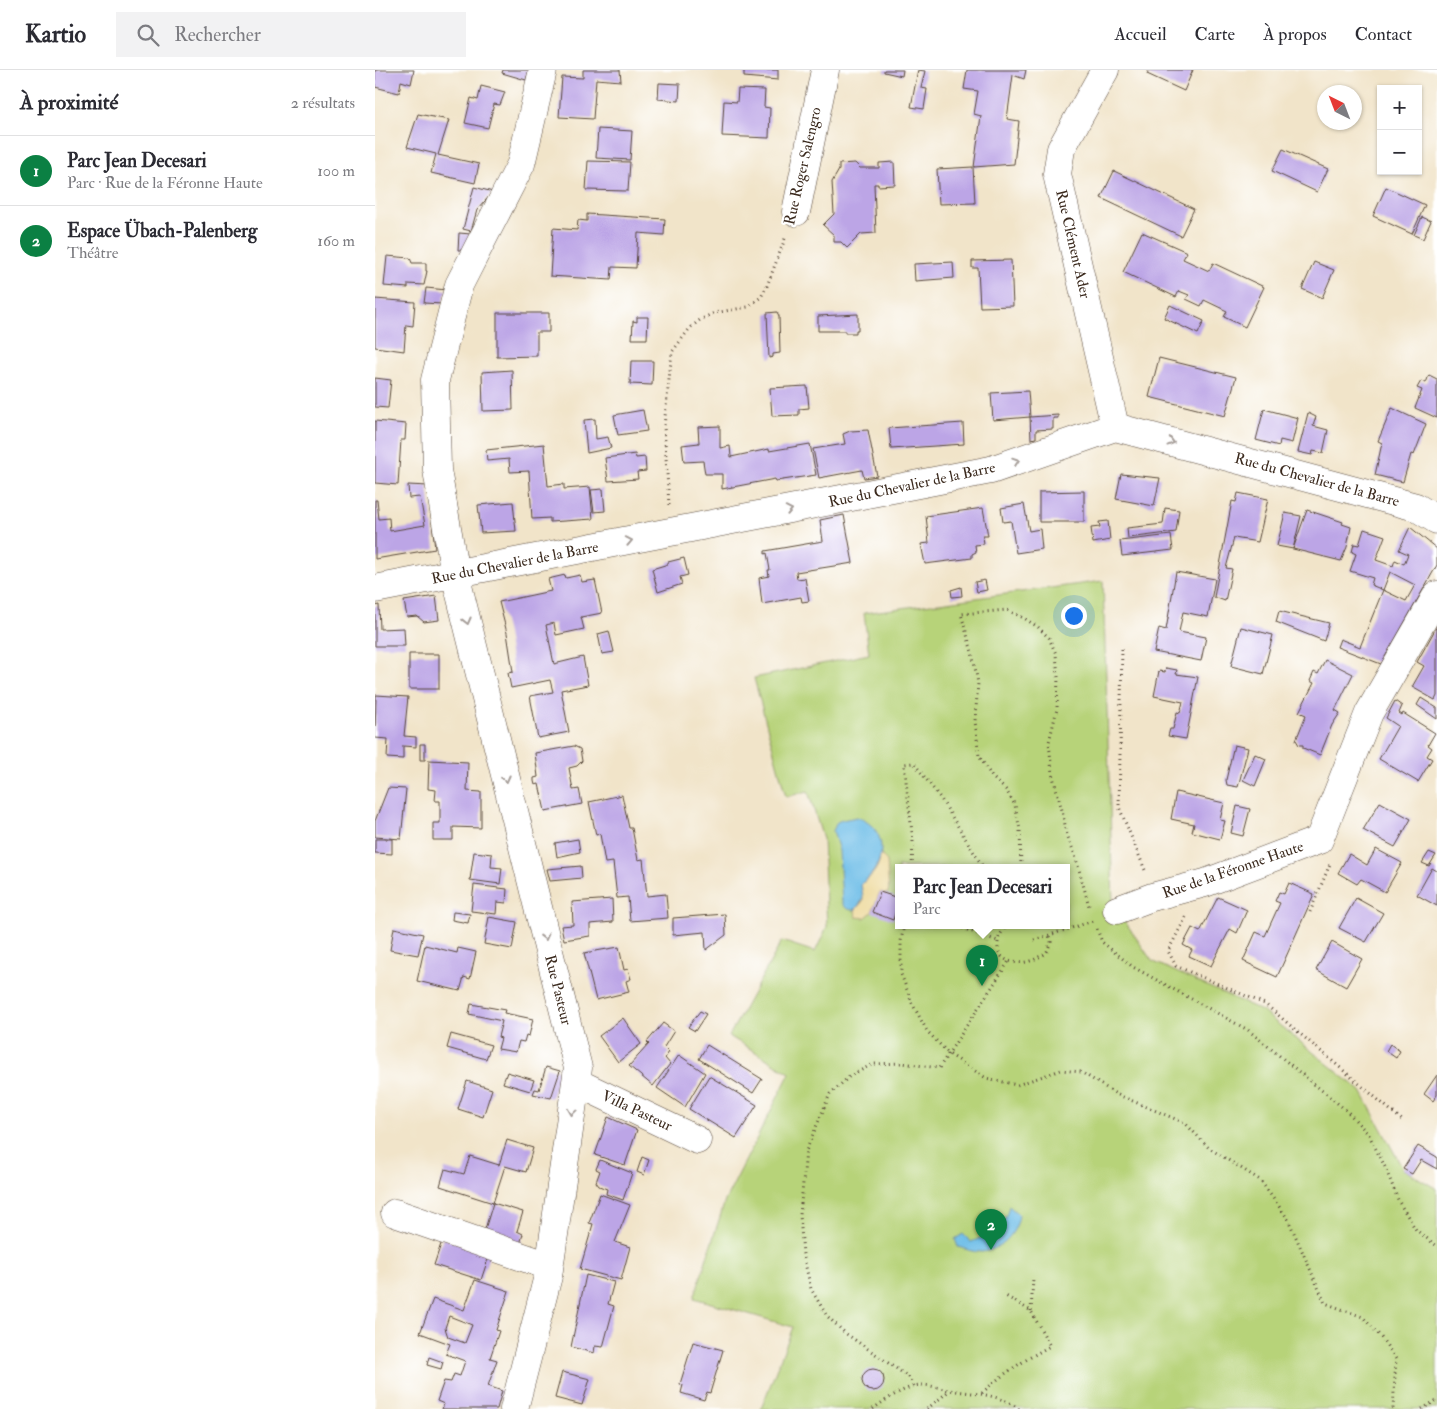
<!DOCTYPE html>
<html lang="fr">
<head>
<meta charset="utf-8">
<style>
  :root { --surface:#fff; --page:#f2f2f3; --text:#2b2b33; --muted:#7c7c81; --line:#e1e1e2; --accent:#0b8043 }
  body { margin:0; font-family:"IM FELL Double Pica",serif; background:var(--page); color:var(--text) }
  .controls { position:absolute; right:15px; top:15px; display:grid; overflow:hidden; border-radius:0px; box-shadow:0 1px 4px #0004 }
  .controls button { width:45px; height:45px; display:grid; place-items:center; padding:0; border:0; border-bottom:1px solid var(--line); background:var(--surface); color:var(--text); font:25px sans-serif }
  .compass { position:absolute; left:942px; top:15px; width:45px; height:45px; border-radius:50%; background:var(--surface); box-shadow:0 1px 4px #0004; rotate:318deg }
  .you { position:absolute; left:698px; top:545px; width:18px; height:18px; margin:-12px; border:4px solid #fff; border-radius:50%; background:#1a73e8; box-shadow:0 0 0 8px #1a73e833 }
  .badge { display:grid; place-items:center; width:32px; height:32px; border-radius:50%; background:var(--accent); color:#fff; font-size:16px; font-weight:700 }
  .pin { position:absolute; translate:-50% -41px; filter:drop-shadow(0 1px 2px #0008) }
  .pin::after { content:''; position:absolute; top:26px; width:18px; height:15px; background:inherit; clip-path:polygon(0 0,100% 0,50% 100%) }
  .popup { position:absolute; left:520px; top:794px; width:175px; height:65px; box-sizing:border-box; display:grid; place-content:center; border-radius:0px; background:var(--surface); filter:drop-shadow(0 1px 4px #0005); font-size:16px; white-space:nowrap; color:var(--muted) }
  .popup b { font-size:19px; color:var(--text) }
  .popup::after { content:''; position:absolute; left:50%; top:100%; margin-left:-10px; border:10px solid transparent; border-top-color:var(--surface) }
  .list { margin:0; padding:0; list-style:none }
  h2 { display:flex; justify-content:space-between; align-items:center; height:65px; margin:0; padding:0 20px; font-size:21px }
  h2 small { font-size:16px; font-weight:400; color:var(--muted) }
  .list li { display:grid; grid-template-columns:32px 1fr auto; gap:15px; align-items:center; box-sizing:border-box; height:70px; padding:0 20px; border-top:1px solid var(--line) }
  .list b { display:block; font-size:19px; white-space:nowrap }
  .list p { margin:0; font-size:16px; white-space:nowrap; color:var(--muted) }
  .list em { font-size:16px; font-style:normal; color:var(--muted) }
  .icon { flex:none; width:28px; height:28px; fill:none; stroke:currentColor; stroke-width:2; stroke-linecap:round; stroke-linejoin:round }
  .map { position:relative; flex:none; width:1062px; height:1339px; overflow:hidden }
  header { display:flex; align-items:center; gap:30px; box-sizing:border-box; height:70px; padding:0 25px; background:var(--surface); border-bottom:1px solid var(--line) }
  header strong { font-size:24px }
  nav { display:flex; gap:28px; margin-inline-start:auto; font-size:18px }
  .search { width:350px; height:45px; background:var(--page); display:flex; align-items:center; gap:12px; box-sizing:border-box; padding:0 18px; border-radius:0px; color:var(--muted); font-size:19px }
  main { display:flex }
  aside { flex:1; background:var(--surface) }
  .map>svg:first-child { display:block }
  .green { fill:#b7d379; stroke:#797e4c; fill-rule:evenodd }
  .sand { fill:#eeda9e; stroke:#94825e }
  .water { fill:#6bbce7; stroke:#537382 }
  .building { fill:#bca5e6; fill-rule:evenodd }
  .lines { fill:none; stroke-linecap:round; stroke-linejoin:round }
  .minor-casing { stroke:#564638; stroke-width:29 }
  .path { stroke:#564638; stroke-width:3; stroke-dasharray:1 4; stroke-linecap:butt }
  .minor { stroke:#fff; stroke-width:28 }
  .oneway { stroke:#a79f9a }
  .labels { text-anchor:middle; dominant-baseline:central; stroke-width:4.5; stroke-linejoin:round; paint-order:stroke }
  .street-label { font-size:15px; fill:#3b2a1e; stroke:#fff }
</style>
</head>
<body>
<header>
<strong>Kartio</strong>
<div class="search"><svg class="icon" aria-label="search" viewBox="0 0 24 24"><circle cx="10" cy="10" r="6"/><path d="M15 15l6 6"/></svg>Rechercher</div>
<nav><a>Accueil</a><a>Carte</a><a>À propos</a><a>Contact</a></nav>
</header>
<main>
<aside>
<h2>À proximité<small>2 résultats</small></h2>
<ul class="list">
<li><span class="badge">1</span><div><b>Parc Jean Decesari</b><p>Parc · Rue de la Féronne Haute</p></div><em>100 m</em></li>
<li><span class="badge">2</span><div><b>Espace Übach-Palenberg</b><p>Théâtre</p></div><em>160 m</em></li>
</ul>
</aside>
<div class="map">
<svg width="1062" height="1339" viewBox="0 0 1062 1339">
  <rect width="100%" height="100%" fill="#fff"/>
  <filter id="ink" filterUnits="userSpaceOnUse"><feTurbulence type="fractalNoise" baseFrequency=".02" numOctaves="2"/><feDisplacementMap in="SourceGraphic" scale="10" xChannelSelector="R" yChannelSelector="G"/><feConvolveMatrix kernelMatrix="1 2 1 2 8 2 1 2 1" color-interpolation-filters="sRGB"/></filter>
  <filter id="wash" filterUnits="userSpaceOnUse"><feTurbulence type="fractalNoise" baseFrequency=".0096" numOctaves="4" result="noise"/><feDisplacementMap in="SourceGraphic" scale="20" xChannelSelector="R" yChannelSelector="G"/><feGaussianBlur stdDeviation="1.12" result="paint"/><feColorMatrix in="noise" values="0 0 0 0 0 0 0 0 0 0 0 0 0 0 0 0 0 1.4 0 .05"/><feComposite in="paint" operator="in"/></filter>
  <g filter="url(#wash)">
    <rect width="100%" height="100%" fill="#f1e4c9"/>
    <path class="green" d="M728,511L738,834L777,891L887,941L986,1021L1028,1099L1062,1119V1339H386L418,1257L319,1228L350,1131L415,1003L354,966L407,871L440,882L452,857L448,769L433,721L411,727L379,608L494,584L489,543ZM523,797H691V855H523Z"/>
    <path class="sand" d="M505,784L512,791L514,820L512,824L505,822L497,842L490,848L481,847L480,840L488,831L486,814C497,806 505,798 505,784Z"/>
    <path class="water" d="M482,747C515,759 512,795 486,814C488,830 491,826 480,840C473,840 469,838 467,832L464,781L458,761L462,752L467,750Z
      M634,1136L644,1145C642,1163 626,1180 607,1182C599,1182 590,1179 583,1177L580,1169L588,1164L596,1172C616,1164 629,1158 634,1136Z"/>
    <g id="blocks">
      <path class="building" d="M0,0H39L36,14L26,11L24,23L0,17Z
        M128,0H154L151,10L127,3Z
        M208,0H245L246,11L221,9L218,49L184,47L187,7L208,8Z
        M369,0H403V10L369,7Z
        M509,0H528L527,6L509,2Z
        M543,0L550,1L546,18L552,19L549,39L536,37Z
        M592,0H651L649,9L638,5L632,49L644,51L639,94L599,97L606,46L599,44L603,21L589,19Z
        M774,0H818L809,21L772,4Z
        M284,13L305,14L304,31L283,29Z
        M106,16L130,22L125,35L119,34L113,58L90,53L96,28L103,30Z
        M363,19L390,20L389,37L395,38L394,68L347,66L349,31L362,32Z
        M43,44L74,50L63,85L104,94L100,113L56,103L61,84L32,77Z
        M223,59L257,61L255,90L221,88Z
        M908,79L953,99L942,122L897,101Z
        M213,91L255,92L253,121L211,120Z
        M519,92L520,115L503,116V114H499L501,163L486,164L472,178L466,172H459V165L448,155L459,144L457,112L464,100V94L480,93L485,98H504V93Z
        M598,97L600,133L564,134L562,99Z
        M739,101L819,139L806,166L726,128Z
        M99,117L118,122L102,140L96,161L88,159Z
        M1011,117L1050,135L1037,164L998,146Z
        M212,144L290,149L289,165L263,163L261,198L237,197L236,210L175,206L178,158L202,160L203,150L212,151Z
        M1047,147L1056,151L1048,169L1039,165Z
        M767,162L812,182L808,189L834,201L838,193L889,217L870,257L849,247L852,241L829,230L826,236L811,229L814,225L804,221L801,227L748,202Z
        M84,163L96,164L88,180H83Z
        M12,186L35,188L37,193H51V201H52L49,215L33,214V218L9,216Z
        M636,190L638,236L605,237L603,198H597V191Z
        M578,192L579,208L540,211L539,194Z
        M939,192L959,200L947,228L927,219Z
        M51,218L72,220L67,234L49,233Z
        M0,229L40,232L38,256L31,255L29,281L0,277Z
        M795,235L829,251L823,264L789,248Z
        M402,242L404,246L405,283L398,284V287L394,288L392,243Z
        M122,243H174V262H162V286L122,287Z
        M483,244V260H481V263H470V261H443V246Z
        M262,247H273L272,269H257L258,251L262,252Z
        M784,288L861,307L850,346L774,327Z
        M256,291H278L277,315L255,314Z
        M137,300L138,340L108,341L107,302Z
        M1054,305L1062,309V348L1040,338L1047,320L1042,318L1046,311L1051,313Z
        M0,308L16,310L13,338L0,337Z
        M432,316L434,338L424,339V345L397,346L395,318Z
        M653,321L655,347L618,350L616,323Z
        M1017,338L1051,354L1039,385L1036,384L1028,412L1000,405L1007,373L1003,371Z
        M889,339L923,348L917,373L905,370L904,376L881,370Z
        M268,340L272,361L243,365L239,345Z
        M933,343L941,347L938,356L953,360L948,383L938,381L937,385L923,382Z
        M683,345V348H678V359L661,360V368L656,369L655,347Z
        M220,349L221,369L233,367L236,378L212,383L209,350Z
        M0,351L31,354L30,370H26L23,415L0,413Z
        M588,353L589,374L516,379L514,358Z
        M345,356V378L355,376L356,387L394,379V381L435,374L441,405L401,411L400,409L347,419V404H330L328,391L309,392L307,375L324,373L323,357Z
        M493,360L502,406L489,408L487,400L444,408L438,379L470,374L468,364L475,361Z
        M169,374L173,416L189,414V419L215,417L218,449L175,452V448L157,449L154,401L135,402L134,389L112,391L111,380Z
        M260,384L261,388L270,387L271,401L262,402L263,409L233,411L230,388Z
        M746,404L785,408L779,436L741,429Z
        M33,415L53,416L60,479L0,489V430H2L4,449L14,448L15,461L50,455L45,427L34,428Z
        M228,419L230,441L219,442L216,420Z
        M709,421V452H664V422Z
        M863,423L893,429L883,472L859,468L851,498L857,499L850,531L839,527L857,431L861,432Z
        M138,432L141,461L106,463L103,435Z
        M649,434L654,461L665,459L667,479L641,483L636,451L628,452L626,438Z
        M608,438L613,466H608L609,474L600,475L601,482L597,484V488L550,494L546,474L554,473L551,446Z
        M790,438L804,440L801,462L753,468L752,458L788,454Z
        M932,440L968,452L967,454L976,457L972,477L966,491L918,479Z
        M910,443L926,446L918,479L902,476Z
        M469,445L478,493L421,502L422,509L430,508L434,531L427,532L426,527L387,534L384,508L394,506L393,500H395L392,483L390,484V481L448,471L445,450Z
        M733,451L735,470L718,473L716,458L725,457L724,452Z
        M1035,457L1062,479V495L1006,594L962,577L965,569L985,577L1008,520L1031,531L1040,515L1015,502L1008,520L996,515L998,508L975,501L981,484L977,482L979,474L984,475L989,459L1010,466L1001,490L1018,496L1020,490L1029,494L1033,484L1024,480Z
        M796,465L798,480L747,486L745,471Z
        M309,488L313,505L305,507L307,514L283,522L277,499L293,494V492Z
        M801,502L840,509L833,547L808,542L804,562L831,567L826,591L779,582L784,558L791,560Z
        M190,505L191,508L205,505L207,512L220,510L227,543L206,547L209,559L181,565L179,553L171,555L179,594L208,587L213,615L186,620L194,662L163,668L155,626L178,622L175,610L136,618L133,603L138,602L132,563L124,532L176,521L173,509Z
        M610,510L612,520L602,522L600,512Z
        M586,517L587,526L577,527L576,520Z
        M61,526L64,550L49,552L42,546L32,547L29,531Z
        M4,535L5,559L29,558L30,576H0V536Z
        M904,541L954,553L949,571L901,552Z
        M1062,556V626L1060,630L1037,617L1049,596L1042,592Z
        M866,557L898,565L888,604L856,596Z
        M234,561L239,582L227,584L223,564Z
        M34,584H64V619H34Z
        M950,590L978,604L960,640L965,643L957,655L945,685L928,678V675H924L921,670L931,645L924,642L939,613L935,611L939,602L943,604Z
        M791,598L802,600L801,604L823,607L811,669L793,666L795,659H798L802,642L805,643L808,632L779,626L784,601L790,602Z
        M1,625L33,627L29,666L41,667V677L28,676V689L12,688L13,669L0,668Z
        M1046,628L1062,638V649L1042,635Z
        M1020,631L1027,636L1024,643L1027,645L1028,643L1060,663L1053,675L1057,678L1052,686L1057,689L1043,712L1004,689L1023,656L1011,648Z
        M45,674H50V690H45Z
        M859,675L873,678L863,717L852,715L851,710Z
        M199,676L205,679L207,691L202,696L194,698L198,720L204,719L207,734L170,741L164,714L160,715L159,711V708L163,707L160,683Z
        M880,684L891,689L880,716L868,710Z
        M54,690L93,692L92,721L106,722V758L78,757V770H58V753H65V731H60L61,720L53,719Z
        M13,718L31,719L26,769L0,767V751Z
        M801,722L849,733L845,750L850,751L845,769L817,762L819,754L796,749Z
        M247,725L254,758H257L263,790L268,789L272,826L291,824L293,848L255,851L253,827L242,828L238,792L230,793L225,764L221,765L214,732Z
        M1005,732L1036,749L1020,777L988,760Z
        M862,736L875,739L868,766L856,763Z
        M0,769H17V784L0,783Z
        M203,769L205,782L182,787L180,773Z
        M1001,779L1027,793L1010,822L986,809L982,814L963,803L974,784L992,795Z
        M99,782L117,784L116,797L127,798L125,814L95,810Z
        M1054,782L1061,785L1054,796L1047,793Z
        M206,796L207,808L175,811L172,799Z
        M1057,798L1062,801V836L1042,825Z
        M914,813L939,824L902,907L868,891L881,862L890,866L905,833L900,831L904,822L909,824Z
        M99,815L132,819L131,833L122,832L121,844L96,841Z
        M505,822L523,828V834L518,850L497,842Z
        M843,827L872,840L862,863L855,859L836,896L814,886L817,880L808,875L817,858L825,862Z
        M981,828L1008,843L991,872L964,858Z
        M237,829L238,852L215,854V866L189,870L186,856L198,855L197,832Z
        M78,842L95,844L93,853L77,850Z
        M350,844L351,865L331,880L330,862L298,865V848Z
        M114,847L142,852L137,879L109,874Z
        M19,858L48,864L43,885L15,880Z
        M957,872L987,889L971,917L941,900Z
        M50,875L82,883L83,878L101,882L95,909L89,907L85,921L42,911Z
        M244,877L249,900L253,899L256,909L251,911L254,922L221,930L209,883Z
        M96,934L130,940L129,943L158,949L154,966L151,965L149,972L144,971L141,982L123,979L126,968L123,967L127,951L94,944Z
        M325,941L331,944L320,961L313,957Z
        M248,948L266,974L243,992L224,966Z
        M288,953L299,961L289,977L294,982L290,988L295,994L278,1016L254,996L274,974L272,972Z
        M76,964L116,975L111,989L72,978Z
        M1015,974L1025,981L1021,988L1011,981Z
        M332,975L387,1009L378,1023L324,989Z
        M304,985L330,1003L310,1037L282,1018Z
        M171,997L185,1001L176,1028L158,1024L160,1019L164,1020Z
        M132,1002L159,1010L155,1021L128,1013Z
        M1062,1005V1025L1058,1031L1049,1024Z
        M334,1006L382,1035L361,1068L314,1039Z
        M92,1011L117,1019L108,1047L83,1039Z
        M233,1047L262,1060L250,1095L220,1085Z
        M132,1070L158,1078L151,1102L130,1096L118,1133L65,1116L70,1099L89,1104L95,1086L124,1095Z
        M1043,1076L1062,1087V1099L1046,1090L1037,1104L1028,1099Z
        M267,1087L274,1090L269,1105L262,1102Z
        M225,1090L257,1103L248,1130L231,1124L232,1119L224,1116L221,1112L225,1101L221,1099Z
        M225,1124L255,1135L240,1172L255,1177L246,1210L205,1199L218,1154L214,1153Z
        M118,1133L148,1142L142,1161L148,1164L143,1181L107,1169Z
        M68,1168L115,1183L106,1210L59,1195Z
        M211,1205L239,1212L233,1234L239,1236L228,1277L220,1276L219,1283L196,1277Z
        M100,1210L134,1221L121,1260L124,1261L115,1288L122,1290L113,1316L127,1321L122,1339H67L69,1334L62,1331L69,1311L76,1312L79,1304L85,1306L90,1291L71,1284L75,1274L45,1263L58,1229L89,1240ZM74,1246L97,1255L90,1273L73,1267L70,1258Z
        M318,1272L348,1280L335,1323L332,1322L329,1330L306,1323L308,1315L305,1314Z
        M54,1287L68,1292L66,1299L52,1295Z
        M487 1310a11 11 0 1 1 22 0a11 11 0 1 1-22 0Z
        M187,1302L215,1309L207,1335L180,1328Z"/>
    </g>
  </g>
  <g filter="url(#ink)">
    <use href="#blocks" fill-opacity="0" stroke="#564638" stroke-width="1"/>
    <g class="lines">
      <defs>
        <path id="minor" d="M730,0L686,79L682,104L740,357
          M421,142L450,0
          M0,519L616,400L740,357L1041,437L1062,450
          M742,840L777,827L830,813L944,770L994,643L1062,525
          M201,1012L322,1070
          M20,1143L174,1196
          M139,1339L173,1206L203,998L80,504L62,400L60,310L84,215L146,94L168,0"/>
      </defs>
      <use href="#minor" class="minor-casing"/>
      <path class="path" d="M294,435L289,356L297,282L315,258L325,250L339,243L373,237L386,227L392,216L411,166
        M747,579L744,737L770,800
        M537,797L538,771L529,694L539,693L566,729L608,797
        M646,797L645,760L640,735L631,720L617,707L604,686L600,651L603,613L597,582L586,544L632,540L649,548L663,557L674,568L681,584L683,607L682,639L674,672L677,703L687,740L692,765L700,785L714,836
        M935,842L955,794
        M811,847L793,881L801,896L890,934L1027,1050
        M529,855L526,871V904L537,933L552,961L574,984L611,1008L642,1015L686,1000L706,1002L741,1024L810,1053L834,1078L885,1110L913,1149L950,1233L988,1247L1005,1266L1021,1289L1018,1339
        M578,855L623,871
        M633,855C629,859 623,866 623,872C620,894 646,896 660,889C663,887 669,885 671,883C673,881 674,875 676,872L674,865
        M722,859L727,872L758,897L873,960L972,1041L994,1065L1010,1097L1024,1132L1041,1160L1062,1176
        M659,870L718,851
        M656,1241L658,1209
        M539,1316L535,1308L470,1263L452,1246L436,1219L428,1184L425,1145L431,1081L455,1024L475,1006L498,994L527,993L564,998L634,891
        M607,1323C628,1303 650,1290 675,1276L656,1241L629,1225
        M498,1339C510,1330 524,1321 539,1316C551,1313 562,1318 574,1320C598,1324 624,1323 644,1339
        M552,1339L574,1321
        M1047,1339L1062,1330"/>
      <use href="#minor" class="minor"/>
    </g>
    <defs><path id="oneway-chevron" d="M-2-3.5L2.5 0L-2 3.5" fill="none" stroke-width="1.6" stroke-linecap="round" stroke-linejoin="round" transform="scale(1.25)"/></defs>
    <g class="oneway">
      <use href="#oneway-chevron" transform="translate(796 372) rotate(15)"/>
      <use href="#oneway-chevron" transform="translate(641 391) rotate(-19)"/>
      <use href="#oneway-chevron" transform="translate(414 440) rotate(-11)"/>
      <use href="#oneway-chevron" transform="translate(254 471) rotate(-11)"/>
      <use href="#oneway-chevron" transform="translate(92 551) rotate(76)"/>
      <use href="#oneway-chevron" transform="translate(131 709) rotate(76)"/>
      <use href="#oneway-chevron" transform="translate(170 867) rotate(76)"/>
      <use href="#oneway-chevron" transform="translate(197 1042) rotate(98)"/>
    </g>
  </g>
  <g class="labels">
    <g class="street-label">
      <text transform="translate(428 96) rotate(-77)">Rue Roger Salengro</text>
      <text transform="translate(698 174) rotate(77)">Rue Clément Ader</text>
      <text transform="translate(942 410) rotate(15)">Rue du Chevalier de la Barre</text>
      <text transform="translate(537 415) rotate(-12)">Rue du Chevalier de la Barre</text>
      <text transform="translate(140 493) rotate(-11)">Rue du Chevalier de la Barre</text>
      <text transform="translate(858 800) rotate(-19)">Rue de la Féronne Haute</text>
      <text transform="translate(183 920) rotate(76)">Rue Pasteur</text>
      <text transform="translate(262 1041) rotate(25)">Villa Pasteur</text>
    </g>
  </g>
</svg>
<div class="controls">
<button>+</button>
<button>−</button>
</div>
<svg class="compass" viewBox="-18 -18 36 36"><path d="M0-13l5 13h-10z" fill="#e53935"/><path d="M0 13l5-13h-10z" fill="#7c7c81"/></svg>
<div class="you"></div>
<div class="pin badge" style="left:607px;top:916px">1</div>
<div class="popup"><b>Parc Jean Decesari</b>Parc</div>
<div class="pin badge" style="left:616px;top:1180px">2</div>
</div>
</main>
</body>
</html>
